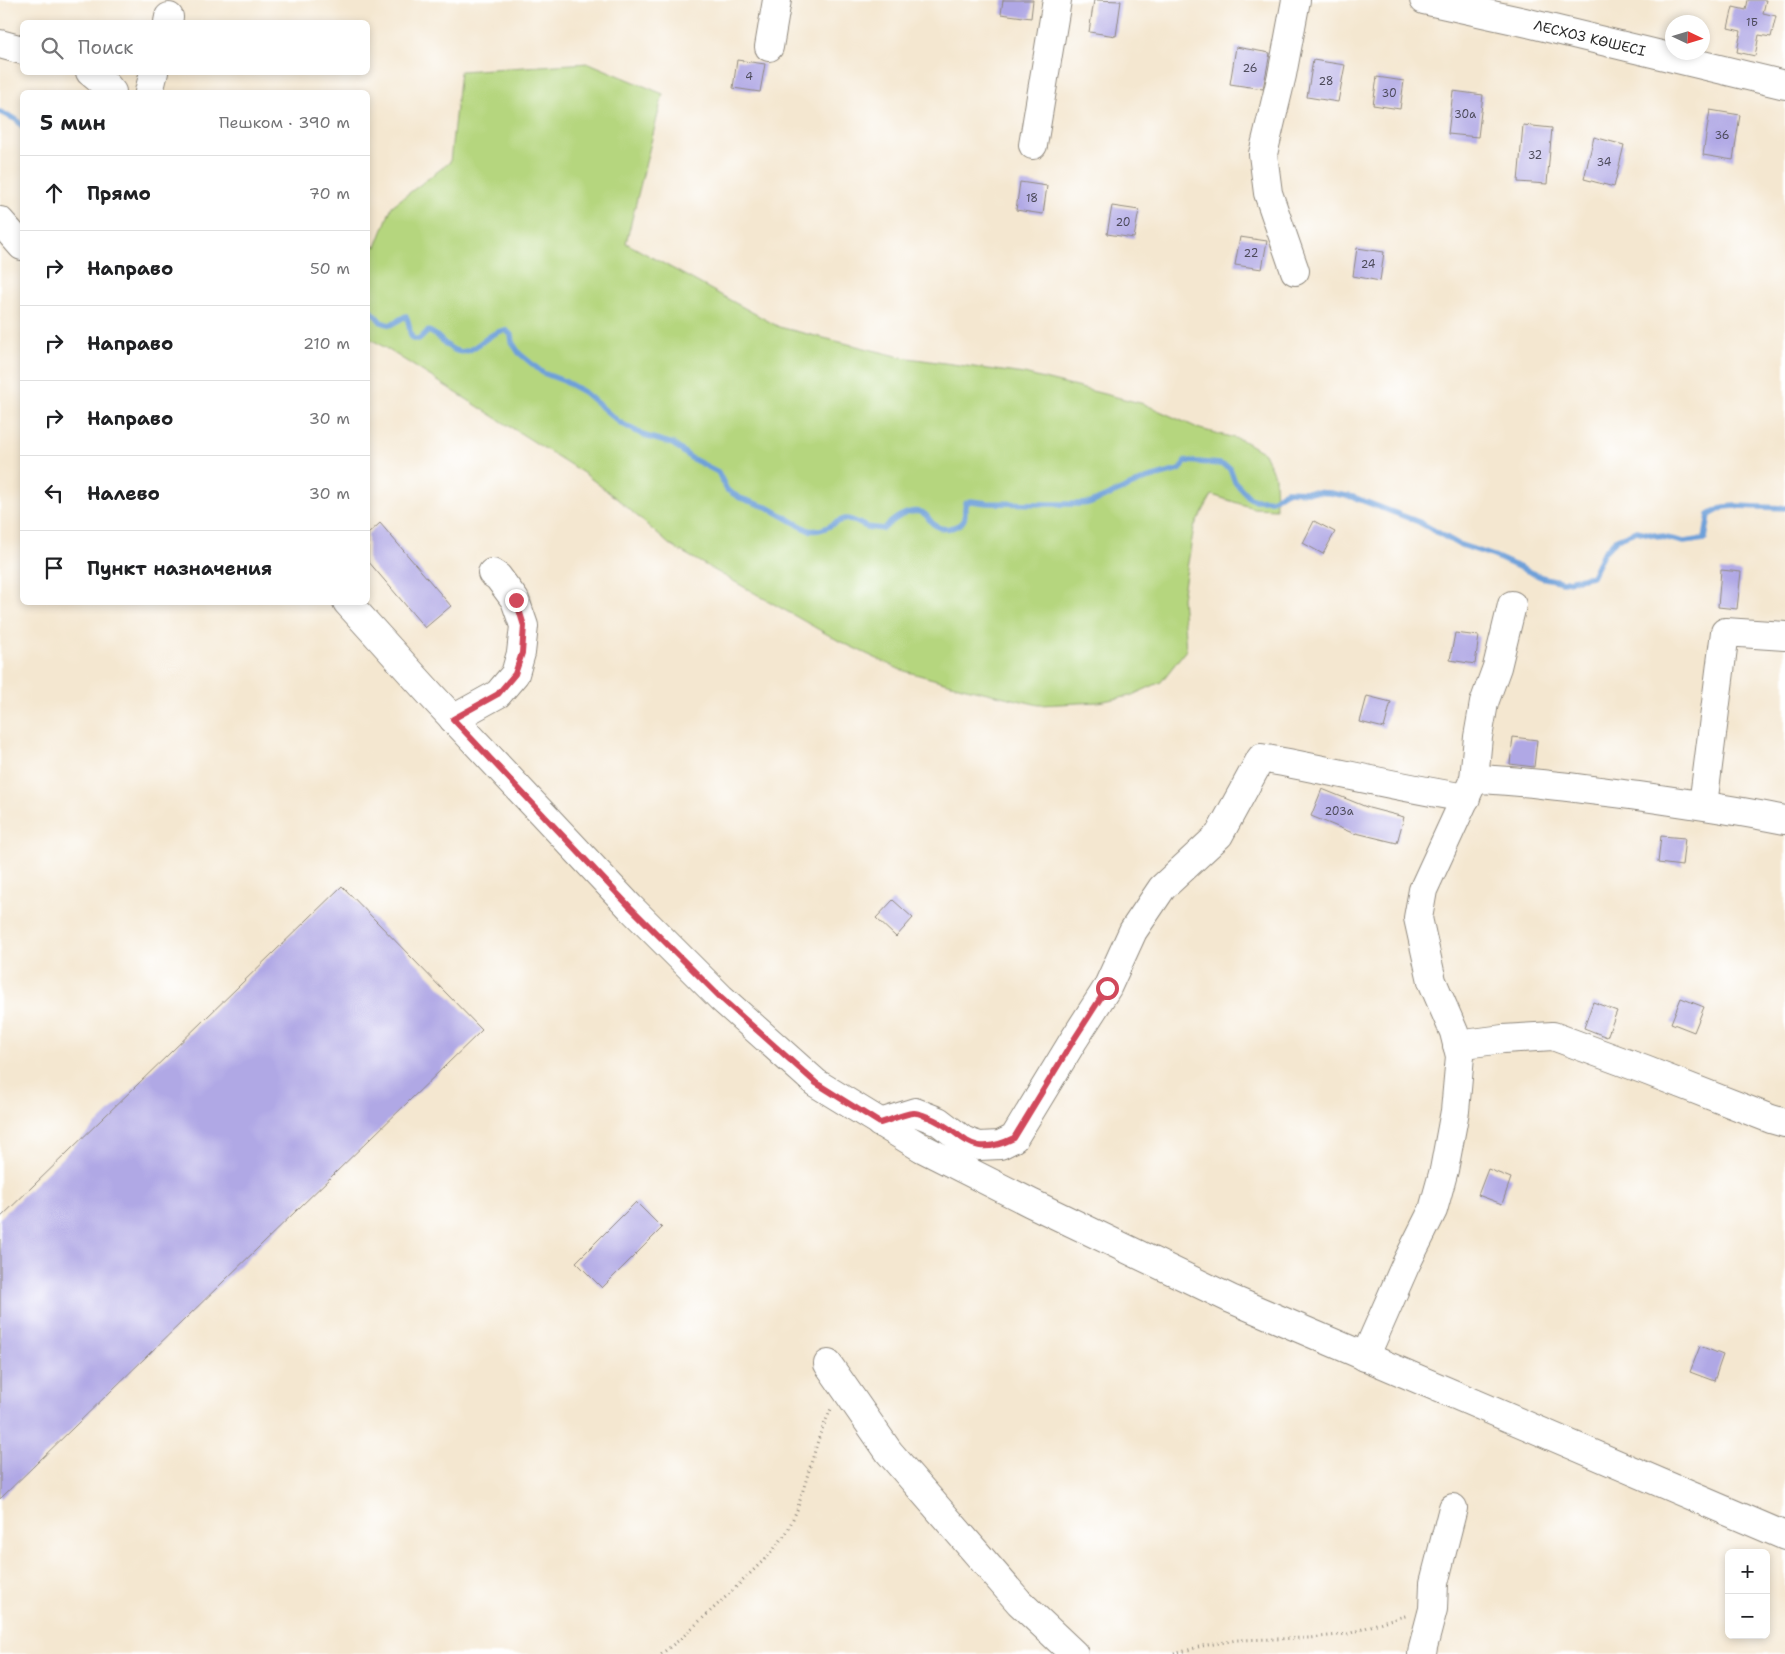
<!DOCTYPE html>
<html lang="ru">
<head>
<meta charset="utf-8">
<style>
  :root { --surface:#fff; --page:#f2f2f2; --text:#202124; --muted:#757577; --line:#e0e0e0 }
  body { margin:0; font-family:"Shantell Sans",sans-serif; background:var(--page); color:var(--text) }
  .controls { position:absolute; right:15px; bottom:15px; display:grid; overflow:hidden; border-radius:8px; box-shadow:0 2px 8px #0003 }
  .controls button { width:45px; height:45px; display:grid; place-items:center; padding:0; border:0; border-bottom:1px solid var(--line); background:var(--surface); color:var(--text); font:25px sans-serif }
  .compass { position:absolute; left:1665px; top:15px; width:45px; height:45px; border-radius:50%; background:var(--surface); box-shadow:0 2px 8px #0003; rotate:94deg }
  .stop { position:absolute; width:15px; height:15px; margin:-11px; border:4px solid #d1495b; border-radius:50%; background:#fff }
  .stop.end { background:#d1495b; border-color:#fff; box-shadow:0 1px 5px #0008 }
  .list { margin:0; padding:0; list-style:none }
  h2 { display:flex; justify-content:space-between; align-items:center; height:65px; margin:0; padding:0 20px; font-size:21px }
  h2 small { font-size:16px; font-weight:400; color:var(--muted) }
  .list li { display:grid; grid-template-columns:32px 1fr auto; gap:15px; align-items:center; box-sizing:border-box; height:75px; padding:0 20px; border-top:1px solid var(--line) }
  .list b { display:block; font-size:19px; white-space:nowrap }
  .list em { font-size:16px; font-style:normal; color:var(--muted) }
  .icon { flex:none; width:28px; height:28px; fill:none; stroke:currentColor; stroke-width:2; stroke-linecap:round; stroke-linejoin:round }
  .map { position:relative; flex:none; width:1785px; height:1654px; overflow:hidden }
  .search { position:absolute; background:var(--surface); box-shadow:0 2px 8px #0003; left:20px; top:20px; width:350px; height:55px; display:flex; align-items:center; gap:12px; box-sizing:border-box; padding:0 18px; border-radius:8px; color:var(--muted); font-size:19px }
  .panel { position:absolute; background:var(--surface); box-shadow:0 2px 8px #0003; left:20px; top:90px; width:350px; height:515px; border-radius:8px }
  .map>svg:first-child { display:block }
  .green { fill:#b5d67e; stroke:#708054 }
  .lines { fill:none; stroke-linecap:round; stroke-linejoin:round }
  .stream { stroke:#6ea0d9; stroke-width:5.5 }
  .building { fill:#b0a8e5 }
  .minor-casing { stroke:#90897e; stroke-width:30 }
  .path { stroke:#90897e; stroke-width:3; stroke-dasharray:1 4; stroke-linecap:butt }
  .minor { stroke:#fff; stroke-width:28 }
  .route { stroke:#d1495b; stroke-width:6 }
  .labels { text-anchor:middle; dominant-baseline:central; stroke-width:4; stroke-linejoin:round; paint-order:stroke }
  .number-label { font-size:11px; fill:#4c4a5a }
  .street-label { font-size:14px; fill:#2b2b2b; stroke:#fff }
</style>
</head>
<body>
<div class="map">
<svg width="1785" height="1654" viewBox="0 0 1785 1654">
  <rect width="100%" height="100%" fill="#fff"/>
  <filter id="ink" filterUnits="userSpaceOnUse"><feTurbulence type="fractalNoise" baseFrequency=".02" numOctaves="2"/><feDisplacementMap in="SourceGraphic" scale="10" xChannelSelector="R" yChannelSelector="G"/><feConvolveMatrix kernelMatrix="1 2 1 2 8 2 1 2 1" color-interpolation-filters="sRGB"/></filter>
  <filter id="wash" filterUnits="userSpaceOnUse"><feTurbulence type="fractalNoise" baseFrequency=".0096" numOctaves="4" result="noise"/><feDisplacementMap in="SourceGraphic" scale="20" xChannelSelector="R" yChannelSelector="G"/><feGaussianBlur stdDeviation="1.12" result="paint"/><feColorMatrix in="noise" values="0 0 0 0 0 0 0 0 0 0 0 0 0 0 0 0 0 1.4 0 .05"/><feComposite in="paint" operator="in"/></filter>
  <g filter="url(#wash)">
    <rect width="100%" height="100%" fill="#f4e7d0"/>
    <path class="green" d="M589,63L663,94L626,243L779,327L901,357L1024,374L1144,404L1200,429L1242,440L1264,453L1275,477L1276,509L1253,508L1212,495L1194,527L1182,598L1186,650L1161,682L1130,696L1098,702L1039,705L962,687L901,670L839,641L670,545L621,502L585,474L368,337V243L376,247L392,206L450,162L460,71Z"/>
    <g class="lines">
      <path class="stream" d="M0,112L17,120L22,126
        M368,307L381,322L390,325L406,316C411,325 408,333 413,339H420L428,331C439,334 445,348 457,351C474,356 486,332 506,330L511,335L512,342L519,353L543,373L564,381L584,392L619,422L645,436L673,444L691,458L718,472L727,490L740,498L769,508L808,530C825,533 831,523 845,519C853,518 860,525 867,527C872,528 878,528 883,529C893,520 906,509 921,512C928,514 929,522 935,525C942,531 957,529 963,521C967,516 963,509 966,503L971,501L987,503L1047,504H1080L1091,503L1146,479L1179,470L1183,466L1185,461H1187L1220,464L1230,468L1235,482L1250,498L1255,500H1272L1286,491L1330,493L1353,497L1419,522L1458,544L1494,556L1541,577L1563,582L1592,576L1603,553L1617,539L1637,531L1684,542L1705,539L1709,515L1724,507L1736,506L1785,508"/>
    </g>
    <g id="blocks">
      <path class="building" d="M1003,0H1033L1031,18L1001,14Z
        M1094,0L1121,1L1116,36L1089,32Z
        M1748,0H1766L1763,13L1776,16L1771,37L1759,35L1755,56L1737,52L1741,31L1728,28L1733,7L1746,10Z
        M1236,47L1270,53L1263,89L1230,84Z
        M737,60L765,64L760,92L733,88Z
        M1313,60L1345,65L1338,102L1307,97Z
        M1377,77L1404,81L1400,109L1373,105Z
        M1453,91L1483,95L1478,137L1448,134Z
        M1710,110L1740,115L1733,160L1703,155Z
        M1523,125L1552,128L1547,184L1518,182Z
        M1594,137L1624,145L1614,187L1584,179Z
        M1020,182L1047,186L1043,214L1016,210Z
        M1112,206L1139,210L1134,238L1107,234Z
        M1240,237L1267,241L1262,269L1235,265Z
        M1357,248L1384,252L1380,281L1353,276Z
        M1314,521L1335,532L1323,554L1303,543Z
        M380,523L451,606L425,628L368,561V534Z
        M1721,570L1741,572L1737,609L1718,607Z
        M1455,633L1479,636L1475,664L1450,660Z
        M1367,696L1391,702L1384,728L1360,722Z
        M1513,737L1537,740L1534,767L1510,764Z
        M1322,789L1369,808L1404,817L1397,843L1356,833L1355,834L1311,816Z
        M1661,836L1685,838L1682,866L1658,863Z
        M342,886L482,1030L0,1499V1218Z
        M893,900L913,918L896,937L876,918Z
        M1681,998L1704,1007L1694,1032L1671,1023Z
        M1593,1002L1617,1011L1607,1037L1584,1028Z
        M1488,1169L1511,1178L1502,1204L1478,1195Z
        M636,1202L662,1228L602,1288L576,1262Z
        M1700,1346L1723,1355L1714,1381L1690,1372Z"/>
    </g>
  </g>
  <g filter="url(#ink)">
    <use href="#blocks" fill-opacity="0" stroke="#90897e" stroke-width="1"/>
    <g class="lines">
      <defs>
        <g id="minor">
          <path id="s1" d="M1424,0L1524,22L1785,85"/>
          <path d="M168,22L169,17"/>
          <path d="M0,44L22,50"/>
          <path d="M769,47L777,0"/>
          <path d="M90,72L107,86L112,92"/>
          <path d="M149,92L154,72"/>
          <path d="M1033,145L1057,0"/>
          <path d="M0,221L22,246"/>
          <path d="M1295,271L1268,193L1263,154L1282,75L1296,0"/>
          <path d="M347,602L432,696L630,907L721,998L816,1083L922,1148L1031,1203L1231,1299L1785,1536"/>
          <path d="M453,719L498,694L515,674L521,653L524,626L515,600L498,577L492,573"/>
          <path d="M1474,779L1478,737L1484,703L1497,667L1512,605"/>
          <path d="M1703,805L1725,632L1785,636"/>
          <path d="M1457,1045L1503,1039L1553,1036L1645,1070L1771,1119L1785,1123"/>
          <path d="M880,1123L915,1112L938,1121L963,1140L979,1146L1000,1145L1014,1138L1073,1041L1107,988L1133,931L1162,888L1219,835L1261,758C1329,770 1397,787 1466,798"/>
          <path d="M1365,1357L1405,1266L1433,1210L1444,1170L1455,1111L1460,1056L1454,1032L1432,981L1418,918L1423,890L1474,779C1529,781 1583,789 1638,796C1687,803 1736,810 1785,820"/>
          <path d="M828,1364L889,1452L1019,1602L1074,1654"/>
          <path d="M1422,1654L1423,1647L1433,1609L1434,1583L1453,1508"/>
        </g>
      </defs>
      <use href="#minor" class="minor-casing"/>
      <path class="path" d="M661,1654L678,1641L729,1594L771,1553L787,1532L797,1510L820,1434L831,1409
        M1174,1654L1202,1646L1237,1640L1310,1638L1348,1634L1385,1621L1409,1615"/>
      <use href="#minor" class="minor"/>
    </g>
  </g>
  <g class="lines" filter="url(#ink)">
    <path class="route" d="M516,600L524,626L522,653L515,674L498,694L453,719L630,907L721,998L816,1083L880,1123C891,1120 903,1114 913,1113C918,1112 924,1116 928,1117C965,1131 967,1161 1014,1138L1073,1041L1107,988"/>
  </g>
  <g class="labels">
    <g class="number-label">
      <text x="1752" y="22">1Б</text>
      <text x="1250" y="68">26</text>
      <text x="749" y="76">4</text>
      <text x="1326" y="81">28</text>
      <text x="1389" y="93">30</text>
      <text x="1465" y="114">30а</text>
      <text x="1722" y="135">36</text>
      <text x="1535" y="155">32</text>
      <text x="1604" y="162">34</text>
      <text x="1032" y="198">18</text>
      <text x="1123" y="222">20</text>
      <text x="1251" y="253">22</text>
      <text x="1368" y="264">24</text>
      <text x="1339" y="811">203а</text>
    </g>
    <g class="street-label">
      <text stroke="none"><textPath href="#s1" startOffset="170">ЛЕСХОЗ КӨШЕСІ</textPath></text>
    </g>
  </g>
</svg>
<div class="controls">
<button>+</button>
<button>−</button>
</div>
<svg class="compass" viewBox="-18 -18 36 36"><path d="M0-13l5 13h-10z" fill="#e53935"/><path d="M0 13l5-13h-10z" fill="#757577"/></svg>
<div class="stop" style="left:1107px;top:988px"></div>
<div class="stop end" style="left:516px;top:600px"></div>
<div class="search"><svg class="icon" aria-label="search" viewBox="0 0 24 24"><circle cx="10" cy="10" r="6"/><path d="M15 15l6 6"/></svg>Поиск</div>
<section class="panel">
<h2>5 мин<small>Пешком · 390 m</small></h2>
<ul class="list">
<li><svg class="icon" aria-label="ahead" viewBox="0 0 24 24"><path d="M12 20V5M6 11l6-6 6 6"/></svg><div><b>Прямо</b></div><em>70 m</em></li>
<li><svg class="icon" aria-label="right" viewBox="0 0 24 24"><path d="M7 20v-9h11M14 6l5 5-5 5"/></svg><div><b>Направо</b></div><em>50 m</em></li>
<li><svg class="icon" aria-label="right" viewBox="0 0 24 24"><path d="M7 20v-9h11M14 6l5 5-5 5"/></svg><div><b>Направо</b></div><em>210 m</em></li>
<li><svg class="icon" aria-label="right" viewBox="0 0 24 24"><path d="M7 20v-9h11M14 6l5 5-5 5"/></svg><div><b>Направо</b></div><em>30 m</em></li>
<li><svg class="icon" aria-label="left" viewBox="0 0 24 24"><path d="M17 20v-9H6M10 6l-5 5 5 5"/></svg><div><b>Налево</b></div><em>30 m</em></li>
<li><svg class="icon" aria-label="arrive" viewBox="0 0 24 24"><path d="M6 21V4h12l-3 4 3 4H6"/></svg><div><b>Пункт назначения</b></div></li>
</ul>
</section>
</div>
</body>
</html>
